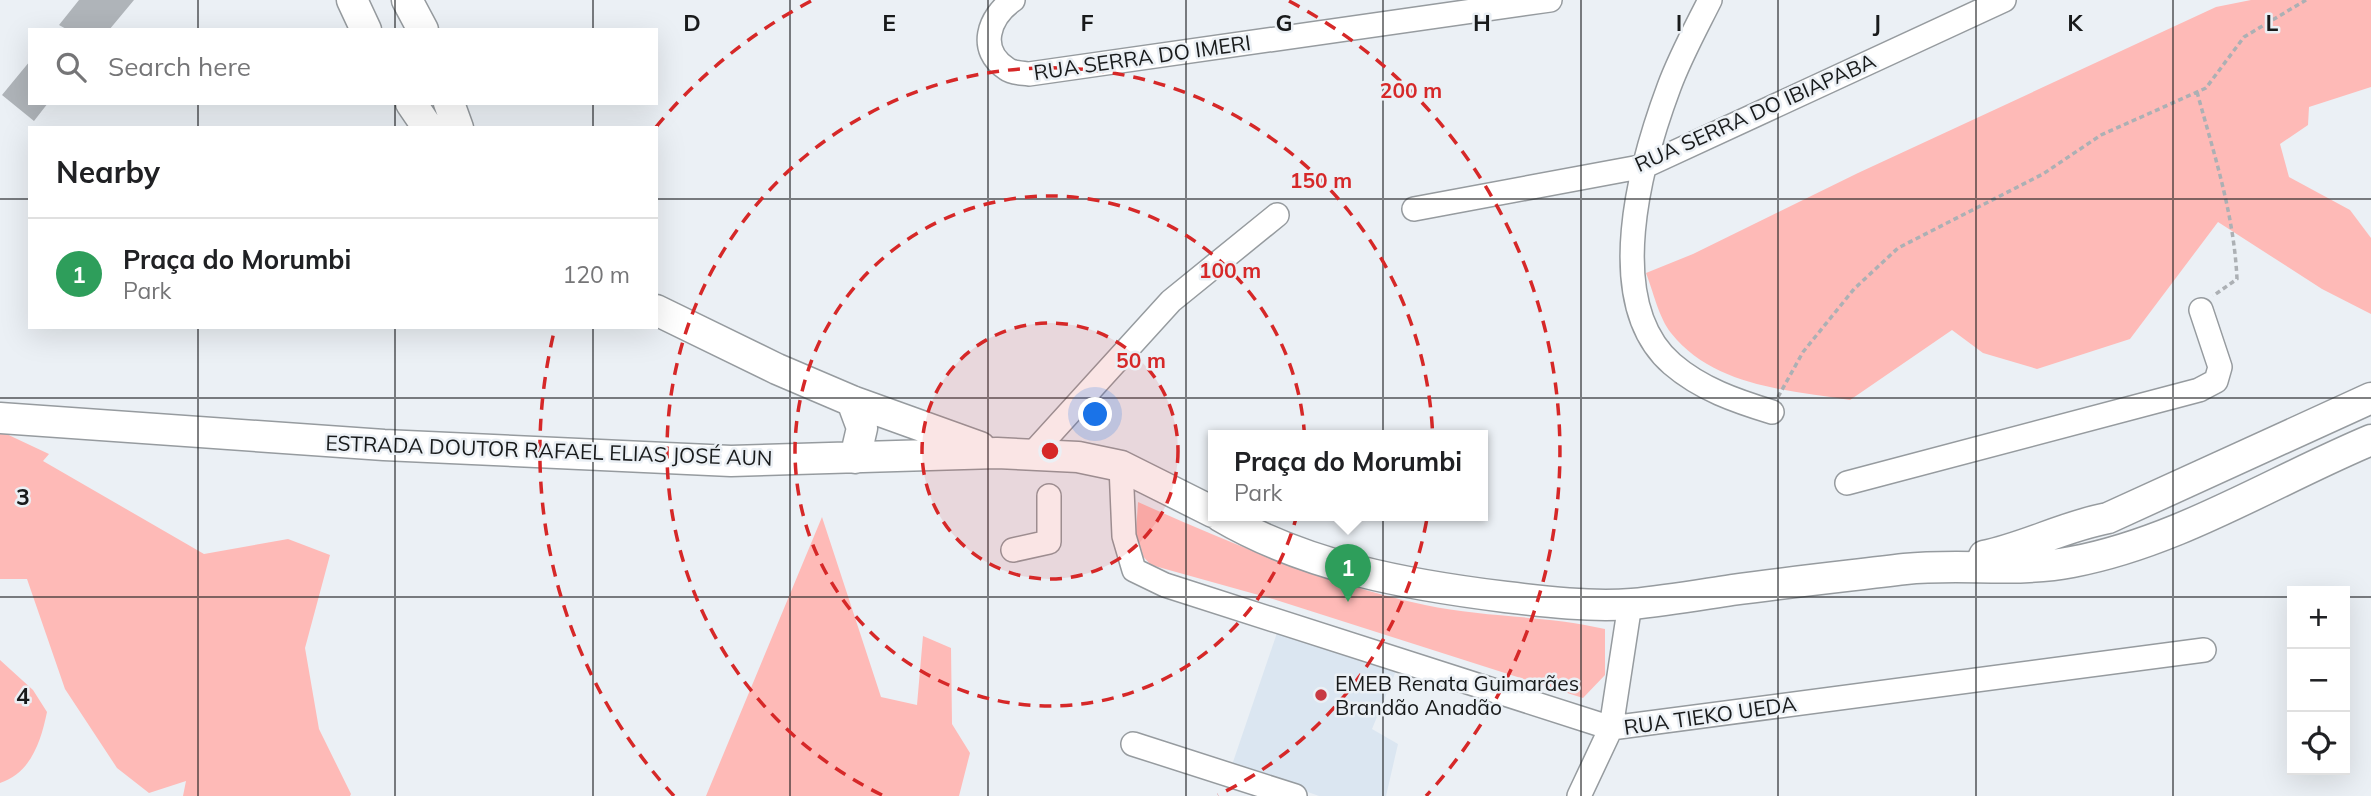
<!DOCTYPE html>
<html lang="en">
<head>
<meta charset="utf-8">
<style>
  :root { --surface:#fff; --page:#f6f6f6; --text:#202124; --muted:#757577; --line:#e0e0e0; --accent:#1a73e8 }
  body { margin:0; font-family:Mulish,sans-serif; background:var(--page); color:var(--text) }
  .controls { position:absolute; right:21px; bottom:21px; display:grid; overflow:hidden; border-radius:0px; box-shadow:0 7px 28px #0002 }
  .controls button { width:63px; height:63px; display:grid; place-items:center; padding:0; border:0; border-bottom:2px solid var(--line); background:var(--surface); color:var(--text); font:35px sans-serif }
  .you { position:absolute; left:1096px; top:415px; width:24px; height:24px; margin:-18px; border:5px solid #fff; border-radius:50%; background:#1a73e8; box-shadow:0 0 0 10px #1a73e833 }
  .badge { display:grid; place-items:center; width:46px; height:46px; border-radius:50%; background:var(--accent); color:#fff; font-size:23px; font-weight:700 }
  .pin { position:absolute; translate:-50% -58px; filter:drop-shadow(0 2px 4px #0008) }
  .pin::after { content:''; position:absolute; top:37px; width:24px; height:21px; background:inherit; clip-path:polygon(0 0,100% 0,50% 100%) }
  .popup { position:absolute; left:1208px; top:430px; width:280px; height:91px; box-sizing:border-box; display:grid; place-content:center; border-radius:0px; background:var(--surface); filter:drop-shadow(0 2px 5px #0005); font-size:23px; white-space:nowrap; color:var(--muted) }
  .popup b { font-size:26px; color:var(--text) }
  .popup::after { content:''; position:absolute; left:50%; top:100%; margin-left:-14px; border:14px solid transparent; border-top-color:var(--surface) }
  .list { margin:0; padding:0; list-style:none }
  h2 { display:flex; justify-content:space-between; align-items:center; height:91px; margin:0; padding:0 28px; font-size:30px }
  h2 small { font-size:23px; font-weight:400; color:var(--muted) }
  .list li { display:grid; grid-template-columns:46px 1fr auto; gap:21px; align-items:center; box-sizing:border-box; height:112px; padding:0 28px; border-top:2px solid var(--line) }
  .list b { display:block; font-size:26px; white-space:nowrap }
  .list p { margin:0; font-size:23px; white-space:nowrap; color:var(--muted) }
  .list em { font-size:23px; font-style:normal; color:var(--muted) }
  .icon { flex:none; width:38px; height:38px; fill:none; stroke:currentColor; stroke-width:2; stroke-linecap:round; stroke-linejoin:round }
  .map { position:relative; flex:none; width:2371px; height:796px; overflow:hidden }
  .search { position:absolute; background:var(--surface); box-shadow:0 7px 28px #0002; left:28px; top:28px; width:630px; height:77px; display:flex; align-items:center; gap:18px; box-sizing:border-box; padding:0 24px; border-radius:0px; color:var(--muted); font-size:26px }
  .panel { position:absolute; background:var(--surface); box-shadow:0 7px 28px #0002; left:28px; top:126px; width:630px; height:203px; border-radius:0px }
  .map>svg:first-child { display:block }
  .built { fill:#dbe6f1 }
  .green { fill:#febab7 }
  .building { fill:#afb4b9 }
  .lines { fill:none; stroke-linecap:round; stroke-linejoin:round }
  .minor-casing { stroke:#969b9f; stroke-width:26 }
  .major-casing { stroke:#969b9f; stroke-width:33 }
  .path { stroke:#acb0b4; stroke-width:3.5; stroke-dasharray:5 3.5; stroke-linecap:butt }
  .minor { stroke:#fff; stroke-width:23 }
  .major { stroke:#fff; stroke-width:30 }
  .grid { fill:none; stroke:#181a1b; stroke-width:2; stroke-opacity:0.55 }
  .ring { fill:none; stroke:#d62828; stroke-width:3.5; stroke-dasharray:12 9 }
  .poi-dot { fill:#c83942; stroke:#ebf0f5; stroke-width:2.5 }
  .labels { text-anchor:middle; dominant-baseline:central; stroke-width:5; stroke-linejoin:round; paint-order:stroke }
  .street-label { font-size:21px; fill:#181a1b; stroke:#ebf0f5 }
  .poi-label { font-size:21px; fill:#181a1b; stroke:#ebf0f5; text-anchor:start }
  .grid-label { font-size:23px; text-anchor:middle; font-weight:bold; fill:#181a1b; stroke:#ebf0f5; stroke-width:5; stroke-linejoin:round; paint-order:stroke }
  .centre { fill:#d62828; stroke:#ebf0f5; stroke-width:3.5 }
  .ring-label { font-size:21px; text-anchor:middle; font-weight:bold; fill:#d62828; stroke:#ebf0f5; stroke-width:5; stroke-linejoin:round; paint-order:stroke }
</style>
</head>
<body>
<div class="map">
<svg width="2371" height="796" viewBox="0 0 2371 796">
  <rect width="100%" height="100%" fill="#ebf0f5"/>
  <path class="built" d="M1279,627L1400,661L1372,729L1398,744L1386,796H1319L1232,765Z"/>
  <path class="green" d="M2251,0H2371V87L2309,107L2308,125L2280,144L2289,177L2350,210L2371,238V314L2322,289L2218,222L2130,339L2037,369L1983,353L1952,330L1850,400C1788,390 1714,387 1671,333C1659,318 1653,291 1646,273L1693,254L1858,173L2216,7Z
    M0,431L49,454L43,461L204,554L288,539L330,555L305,648L319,729L351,794L350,796H183L186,781L149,793L117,768L65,689L27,579H0Z
    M1138,502C1232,544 1324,583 1425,605C1485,618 1546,615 1605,629V675L1583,698L1273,599L1151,565L1135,548Z
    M822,517L881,697L917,705L923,636L951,648L952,724L970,753L959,796H706Z
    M0,660L33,690L47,712C41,741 31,773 0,783Z"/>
  <path class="building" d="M79,0H134L109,30H68L59,25Z
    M30,61V103H48L34,121L2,95Z"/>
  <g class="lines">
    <defs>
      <path id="minor" d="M1013,0C989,17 977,50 1007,69C1012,73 1023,73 1029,74L1550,0
        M1710,0C1696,28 1680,57 1669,87C1641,162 1601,302 1672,364C1701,389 1736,401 1772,412
        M1414,209L1645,166L2004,0
        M1031,455L1171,301L1277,215
        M1121,466L1124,536L1134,570L1165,585L1611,728L2204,650
        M1847,483L2199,390L2216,381L2220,367L2201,310
        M1013,550L1049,542V496
        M1133,744L1295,796
        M1579,796L1611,728L1630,604"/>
      <path id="major" d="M352,0L366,30
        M407,0L423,30
        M411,103L428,128
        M449,103L458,128
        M656,310L777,369L852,401L980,447
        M852,401L862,428L855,458
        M0,418L384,445L731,461L997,453L1078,457L1121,466L1213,512
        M1220,516C1307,567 1408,585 1506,597C1547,602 1590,607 1632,604C1665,601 1699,595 1732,590C1790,582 1847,576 1905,569C1961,563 2016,573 2072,562C2178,542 2273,481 2371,440
        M1984,556C2027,547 2065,526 2108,518L2371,398"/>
    </defs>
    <use href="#minor" class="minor-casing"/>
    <use href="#major" class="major-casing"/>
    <path class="path" d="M2197,92C2214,154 2234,214 2237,279L2213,296
      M1778,397L1803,352L1854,289L1898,248L2043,174L2101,135L2206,88L2244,37L2306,0"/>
    <use href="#minor" class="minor"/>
    <use href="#major" class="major"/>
  </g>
  <path class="grid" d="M198,0V30M395,0V30M593,0V30M790,0V796M988,0V796M1186,0V796M1383,0V796M1581,0V796M1778,0V796M1976,0V796M2173,0V796M198,103V128M395,103V128M593,103V128M0,199H30M656,199H2371M198,327V796M395,327V796M593,327V796M0,398H2371M0,597H2292M2345,597H2371"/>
  <circle cx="1050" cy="451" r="128" fill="#d62828" fill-opacity=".12"/>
  <g class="ring">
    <circle cx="1050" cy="451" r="128"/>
    <circle cx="1050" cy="451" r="255"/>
    <path d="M882 795A383 383 0 1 1 1218 795"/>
    <path d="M674 796A510 510 0 0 1 555 328M656 127A510 510 0 0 1 811 1M1289 1A510 510 0 0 1 1426 796"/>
  </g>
  <circle class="poi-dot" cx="1321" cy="695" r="7"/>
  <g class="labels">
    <g class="street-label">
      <text transform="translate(1142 57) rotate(-8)">RUA SERRA DO IMERI</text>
      <text transform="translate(1755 112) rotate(-24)">RUA SERRA DO IBIAPABA</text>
      <text transform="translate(549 450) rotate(2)">ESTRADA DOUTOR RAFAEL ELIAS JOSÉ AUN</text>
      <text transform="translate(1710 715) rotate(-8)">RUA TIEKO UEDA</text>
    </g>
    <g class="poi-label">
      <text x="1335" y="683">EMEB Renata Guimarães<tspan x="1335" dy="24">Brandão Anadão</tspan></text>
    </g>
  </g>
  <g class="grid-label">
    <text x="692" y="31">D</text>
    <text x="889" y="31">E</text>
    <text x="1087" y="31">F</text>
    <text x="1284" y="31">G</text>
    <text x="1482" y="31">H</text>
    <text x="1679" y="31">I</text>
    <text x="1877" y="31">J</text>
    <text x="2075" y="31">K</text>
    <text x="2272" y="31">L</text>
    <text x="23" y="505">3</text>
    <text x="23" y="704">4</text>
  </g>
  <circle cx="1050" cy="451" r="10" class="centre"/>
  <g class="ring-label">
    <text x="1411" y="98">200 m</text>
    <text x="1321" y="188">150 m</text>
    <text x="1230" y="278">100 m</text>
    <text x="1141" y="368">50 m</text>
  </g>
</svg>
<div class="controls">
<button>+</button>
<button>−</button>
<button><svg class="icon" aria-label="locate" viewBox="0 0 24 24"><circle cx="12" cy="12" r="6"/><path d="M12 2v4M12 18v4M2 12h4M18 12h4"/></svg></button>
</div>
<div class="you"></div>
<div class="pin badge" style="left:1348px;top:602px;background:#2e9e5b">1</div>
<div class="popup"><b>Praça do Morumbi</b>Park</div>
<div class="search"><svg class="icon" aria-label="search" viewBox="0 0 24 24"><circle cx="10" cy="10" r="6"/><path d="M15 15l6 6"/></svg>Search here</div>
<section class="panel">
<h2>Nearby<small></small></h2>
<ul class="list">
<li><span class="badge" style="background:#2e9e5b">1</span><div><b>Praça do Morumbi</b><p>Park</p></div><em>120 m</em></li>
</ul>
</section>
</div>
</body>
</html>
